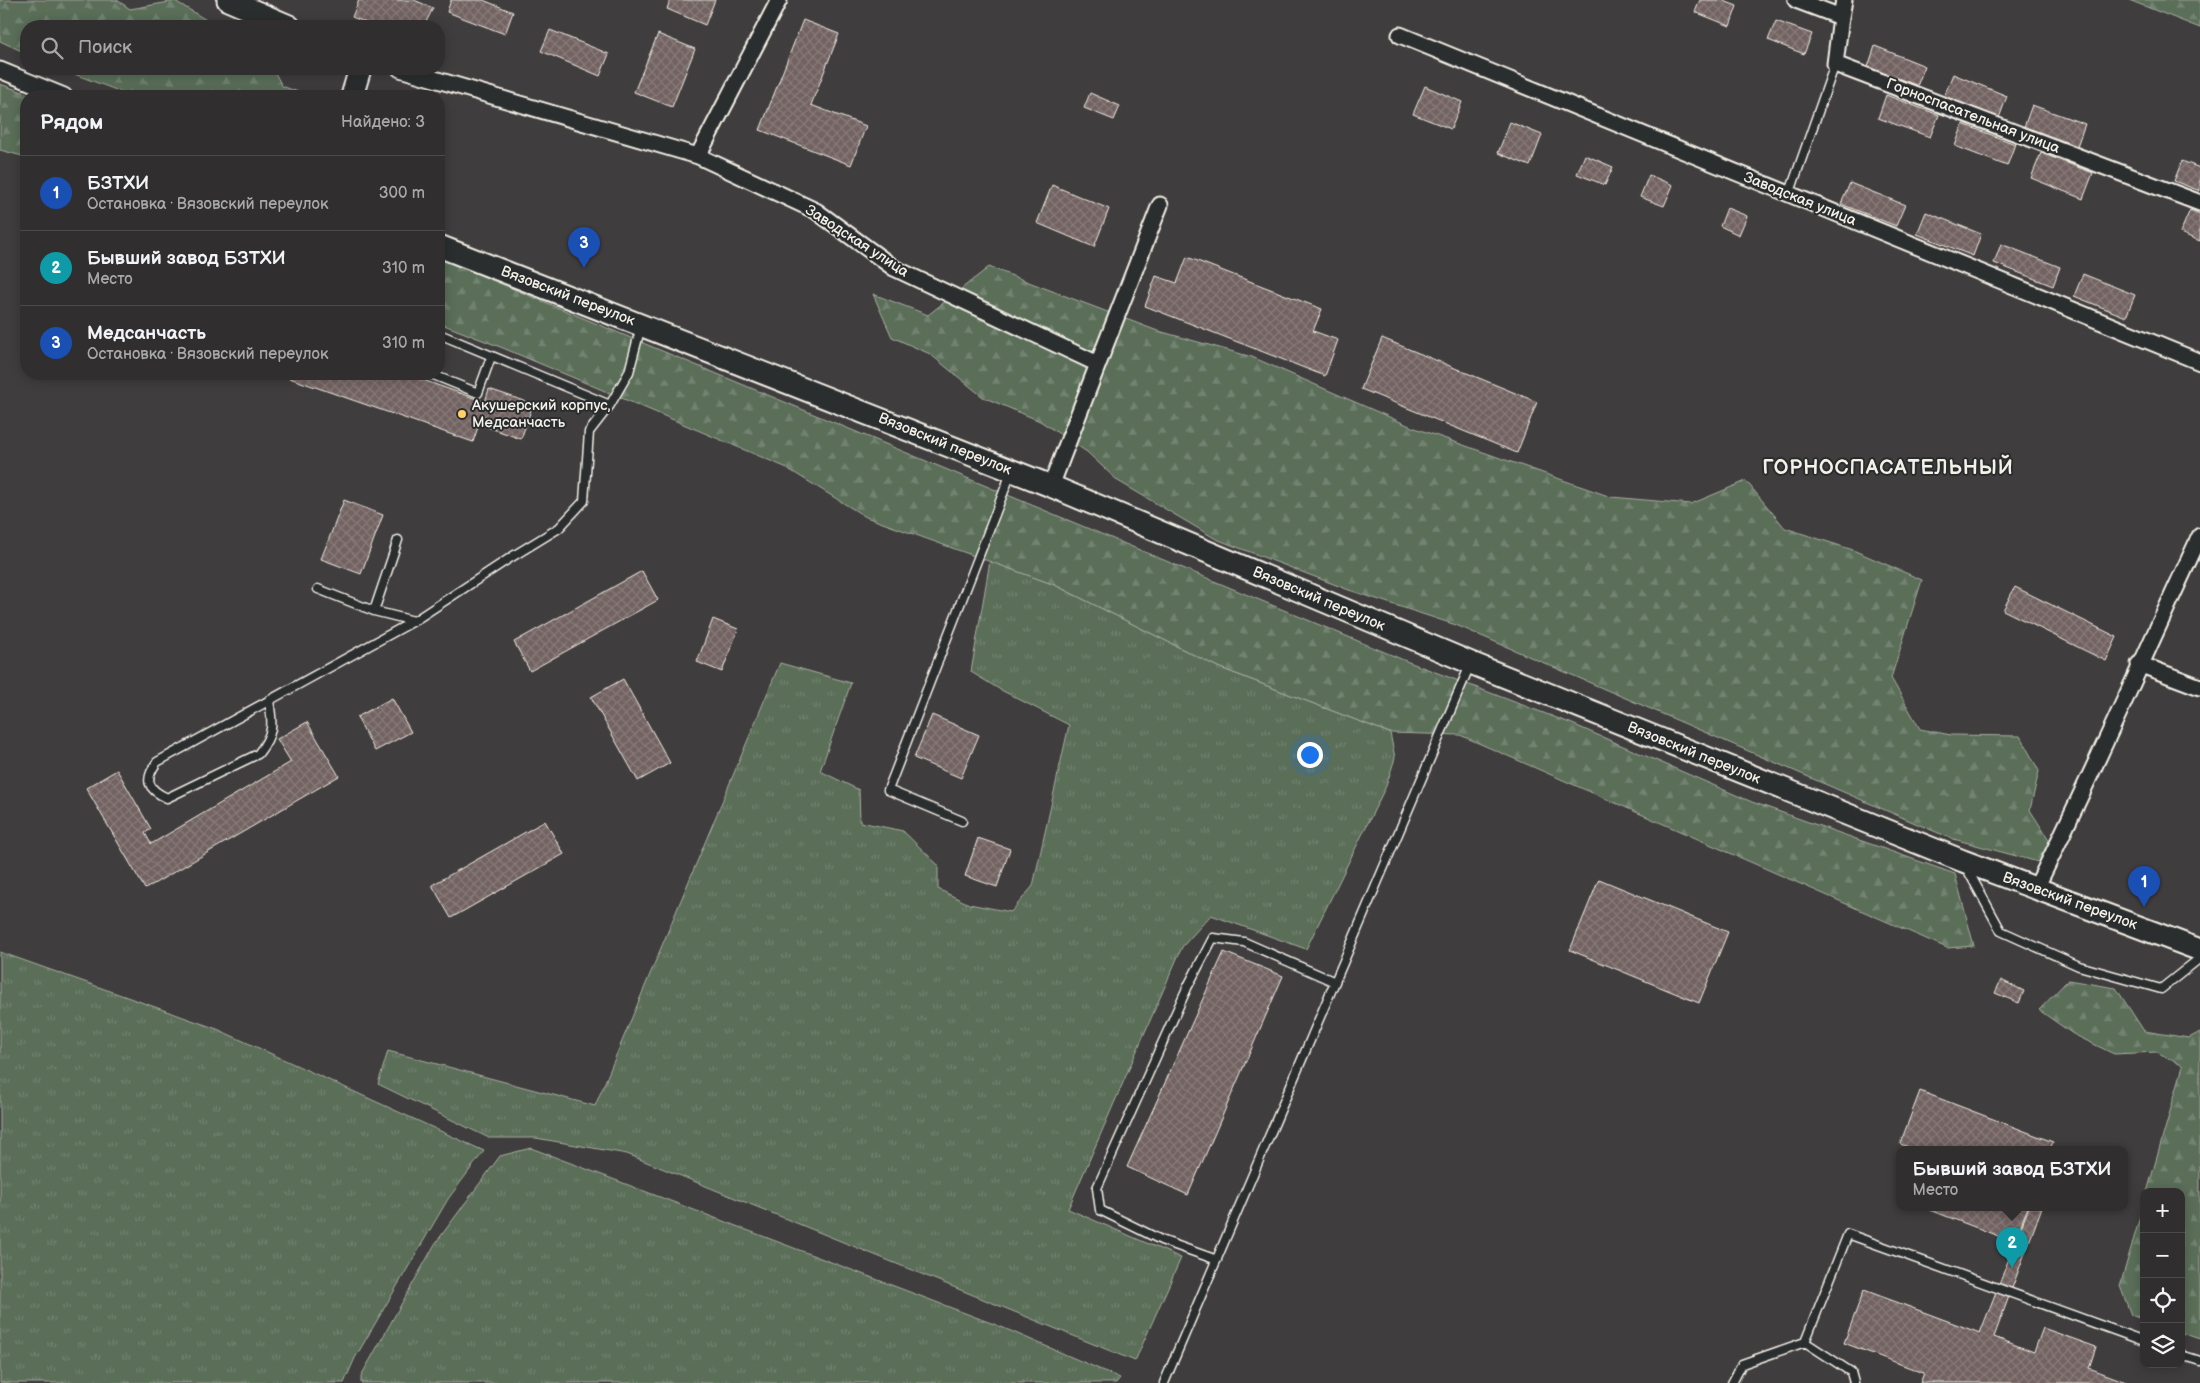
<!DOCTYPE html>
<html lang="ru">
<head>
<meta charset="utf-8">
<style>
  :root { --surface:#302e2e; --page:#3c3a3a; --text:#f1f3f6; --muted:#a8a8aa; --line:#4b4a4a; --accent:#d6ab8b }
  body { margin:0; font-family:"Balsamiq Sans",sans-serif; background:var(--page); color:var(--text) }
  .controls { position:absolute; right:15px; bottom:15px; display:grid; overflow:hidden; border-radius:10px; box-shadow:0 2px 12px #0003 }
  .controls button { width:45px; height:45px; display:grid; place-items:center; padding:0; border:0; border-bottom:1px solid var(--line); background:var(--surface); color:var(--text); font:25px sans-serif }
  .you { position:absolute; left:1309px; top:754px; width:18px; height:18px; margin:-12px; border:4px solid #fff; border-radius:50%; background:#1a73e8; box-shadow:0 0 0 8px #1a73e833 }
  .badge { display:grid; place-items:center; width:32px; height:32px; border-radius:50%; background:var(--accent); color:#fff; font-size:16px; font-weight:700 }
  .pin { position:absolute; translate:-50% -41px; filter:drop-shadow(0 1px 2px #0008) }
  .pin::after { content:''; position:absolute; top:26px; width:18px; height:15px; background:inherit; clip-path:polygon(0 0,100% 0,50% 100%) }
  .popup { position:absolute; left:1896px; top:1146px; width:232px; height:65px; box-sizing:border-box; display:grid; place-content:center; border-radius:10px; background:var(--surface); filter:drop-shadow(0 1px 4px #0005); font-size:16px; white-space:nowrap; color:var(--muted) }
  .popup b { font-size:19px; color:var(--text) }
  .popup::after { content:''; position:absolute; left:50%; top:100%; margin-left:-10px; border:10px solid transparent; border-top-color:var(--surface) }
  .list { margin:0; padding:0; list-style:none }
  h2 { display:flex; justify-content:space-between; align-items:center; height:65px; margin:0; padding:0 20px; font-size:21px }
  h2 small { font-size:16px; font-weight:400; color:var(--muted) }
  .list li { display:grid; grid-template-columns:32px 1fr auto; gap:15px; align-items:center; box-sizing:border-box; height:75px; padding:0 20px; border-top:1px solid var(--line) }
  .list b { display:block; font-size:19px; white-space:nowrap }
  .list p { margin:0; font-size:16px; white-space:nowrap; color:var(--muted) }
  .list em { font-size:16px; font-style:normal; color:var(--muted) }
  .icon { flex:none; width:28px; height:28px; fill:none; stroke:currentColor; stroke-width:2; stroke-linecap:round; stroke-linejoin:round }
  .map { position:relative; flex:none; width:2200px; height:1383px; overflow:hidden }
  .search { position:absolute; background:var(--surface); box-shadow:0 2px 12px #0003; left:20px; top:20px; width:425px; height:55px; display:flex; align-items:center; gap:12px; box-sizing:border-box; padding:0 18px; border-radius:20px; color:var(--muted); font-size:19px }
  .panel { position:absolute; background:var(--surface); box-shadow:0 2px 12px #0003; left:20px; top:90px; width:425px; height:290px; border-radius:20px }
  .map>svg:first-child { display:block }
  .grass { fill:url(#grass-tufts); stroke:#a7b0a0 }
  .forest { fill:url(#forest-firs); stroke:#a7b0a0 }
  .building { fill:url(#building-cross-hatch); stroke:#f4f1e8 }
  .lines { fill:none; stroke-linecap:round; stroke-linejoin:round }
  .lane-casing { stroke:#f4f1e8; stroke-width:11 }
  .street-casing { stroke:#f4f1e8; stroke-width:19 }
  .secondary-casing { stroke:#f4f1e8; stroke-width:25 }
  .lane { stroke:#2a2d2e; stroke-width:8 }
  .street { stroke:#2a2d2e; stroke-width:15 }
  .secondary { stroke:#2a2d2e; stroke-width:21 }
  .poi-dot { fill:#ffd166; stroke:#2a2d2e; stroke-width:2 }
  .labels { text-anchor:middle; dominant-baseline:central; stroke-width:4; stroke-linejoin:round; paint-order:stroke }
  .street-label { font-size:15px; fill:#f4f1e8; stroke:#2a2d2e }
  .poi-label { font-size:15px; fill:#f4f1e8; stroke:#2a2d2e; text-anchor:start }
  .district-label { font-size:20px; font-weight:bold; letter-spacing:1px; fill:#f4f1e8; stroke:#2a2d2e }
</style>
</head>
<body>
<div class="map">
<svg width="2200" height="1383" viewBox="0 0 2200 1383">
  <defs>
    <pattern id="grass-tufts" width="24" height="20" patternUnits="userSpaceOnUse" patternTransform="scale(1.25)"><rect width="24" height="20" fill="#5a6e59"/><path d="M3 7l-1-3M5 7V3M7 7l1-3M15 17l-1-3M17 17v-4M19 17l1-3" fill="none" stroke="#728371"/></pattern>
    <pattern id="forest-firs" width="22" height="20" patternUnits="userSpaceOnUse" patternTransform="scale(1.25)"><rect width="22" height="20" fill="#5a6e59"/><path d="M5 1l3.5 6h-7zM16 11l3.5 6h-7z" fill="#728371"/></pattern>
    <pattern id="building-cross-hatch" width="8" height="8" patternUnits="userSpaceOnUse" patternTransform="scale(1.25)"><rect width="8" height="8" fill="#726362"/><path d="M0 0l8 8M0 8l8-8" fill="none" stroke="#877a78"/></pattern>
  </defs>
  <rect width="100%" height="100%" fill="#403d3e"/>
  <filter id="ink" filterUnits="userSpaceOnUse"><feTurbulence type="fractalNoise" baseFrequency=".02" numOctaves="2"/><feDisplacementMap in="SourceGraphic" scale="10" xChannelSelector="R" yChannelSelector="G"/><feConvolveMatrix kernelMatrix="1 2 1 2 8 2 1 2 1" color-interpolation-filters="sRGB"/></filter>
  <g filter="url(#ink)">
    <path class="grass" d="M990,561L1055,585L1218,667L1390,733L1395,758L1386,786L1306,949L1211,915L1182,947L1068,1209L1181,1258L1135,1361L627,1154L536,1138H489L378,1084L388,1051L595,1106L780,663L851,683L820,771L859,790L860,822L903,831L938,865V889L969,904L1011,912L1033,886L1069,725L999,689L971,672Z
      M0,952L217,1029L484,1151L448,1199L355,1358L344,1383H0Z
      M531,1148L999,1326L1120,1378L1116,1383H361V1376L435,1244L500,1156Z"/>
    <path class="forest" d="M0,0H117L130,9L175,1L216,26H26V53L0,41Z
      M2129,0H2200V28Z
      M61,69H273L282,86L309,96H132Z
      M0,84L34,96H26V157L0,150Z
      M439,258L1406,661L1570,723L1752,802L1955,874L1974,946L1947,948L1460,735L1390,733L1218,667L1055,585L866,517L785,467L503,348L439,323Z
      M989,267L1155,330L1252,357L1412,427L1611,497L1691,504L1746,481L1785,528L1853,550L1922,580L1891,678L1920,729L1951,735L2020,736L2039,771L2030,810L2055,849L2042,863L1950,838L1456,625L1349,590L1216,539L1118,481L1087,452L1040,421L983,397L930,354L892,337L873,294L928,315Z
      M2068,980L2116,988L2144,1031L2189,1038L2200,1032V1339L2181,1333V1192H2147L2183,1066L2157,1052L2114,1054L2073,1034L2039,1010Z
      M2144,1203V1320L2131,1315L2120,1286Z"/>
    <path class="building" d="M359,0H414L433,8L424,26H374L352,17Z
      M451,0H483L513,12L505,34L447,12Z
      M670,0H715L705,25L667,9Z
      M1700,0H1721L1737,6L1730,26L1695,12Z
      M803,20L839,34L811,105L866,126L851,165L760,130Z
      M1776,21L1812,34L1804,54L1768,40Z
      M550,30L609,54L600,76L541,51Z
      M658,34L695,49L672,107L634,92Z
      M1875,46L1925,66L1917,86L1868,67Z
      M1953,74L2007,96L1999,118L1944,96Z
      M1425,86L1462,102L1451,129L1413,114Z
      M1090,93L1120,106L1114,120L1084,108Z
      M1886,95L1939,115L1930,137L1878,118Z
      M2032,105L2085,124L2077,146L2024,127Z
      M1510,122L1542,135L1530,166L1498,153Z
      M1963,124L2015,144L2007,166L1955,146Z
      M2041,153L2093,173L2083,199L2031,178Z
      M1585,155L1613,167L1605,185L1577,174Z
      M2182,161L2200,168V191L2174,181Z
      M1649,175L1673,185L1664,206L1640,197Z
      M1850,183L1905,205L1896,226L1841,204Z
      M1052,185L1109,209L1094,247L1037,223Z
      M1727,208L1747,216L1739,235L1720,226Z
      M2190,210L2200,214V241L2180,233Z
      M1926,212L1981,234L1973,256L1917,234Z
      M2001,244L2060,267L2053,286L1994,263Z
      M1187,257L1322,309L1313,331L1338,340L1325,376L1145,306L1156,276L1177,283Z
      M2083,274L2135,295L2126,317L2074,296Z
      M1382,338L1537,402L1517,453L1361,389Z
      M278,374H406L485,402L489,389L533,404L521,439L479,424L473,442Z
      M344,500L383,515L361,574L321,559Z
      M642,571L658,600L530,671L514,642Z
      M2015,587L2117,637L2106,661L2003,610Z
      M713,619L738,629L722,672L697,662Z
      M623,679L670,763L638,781L591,697Z
      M392,698L411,732L375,751L357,717Z
      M932,715L979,735L961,778L914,758Z
      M307,722L339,776L145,889L86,788L117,770L151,829L145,833L151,844L291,762L277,739Z
      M545,821L564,854L451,918L432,885Z
      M978,838L1010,849L997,887L965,876Z
      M1599,879L1728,932L1699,1003L1570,950Z
      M1224,952L1283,976L1188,1195L1127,1167Z
      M2001,980L2024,991L2019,1003L1995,993Z
      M1920,1091L2053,1142L2050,1149H1914L1900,1144Z
      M1922,1207H2028L2014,1242Z
      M2029,1207H2042L1994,1337L2034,1352L2043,1328L2096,1347L2089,1368L2129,1383H1920L1924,1373L1844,1343L1864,1290L1980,1333Z"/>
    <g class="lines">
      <defs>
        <path id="lane" d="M1789,195L1835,64
          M439,334L610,405L629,372L641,326
          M431,374L478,393L491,357
          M318,589L374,611L414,621
          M374,611L398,540
          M269,701C273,724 274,734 258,754L167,798C147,789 144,780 157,762L414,621L510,558L559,528L584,501L589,432L610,405
          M962,821L888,790L1011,473
          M1966,867L2001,931L2079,966L2161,989L2200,958
          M1217,1260L1161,1240L1100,1210L1097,1188L1187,988L1213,938L1244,942L1335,982
          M2181,1355L2200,1361
          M1164,1383L1470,665
          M1732,1383L1742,1364L1805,1342
          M1854,1383L1851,1372L1805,1342L1848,1234L2144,1341"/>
        <path id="street" d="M1796,0L1841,17L1835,64L2200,203
          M1841,17L1844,0
          M1400,35L2200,362
          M400,69L698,156L816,211L894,268L1098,364L1051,486
          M0,70L64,96
          M698,156L779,0
          M1098,364L1160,205
          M2139,664L2200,687
          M2036,888C2094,772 2145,653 2200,536"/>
        <path id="secondary" d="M228,0L289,26
          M352,96L360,69
          M439,246L1051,486L1471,663L1963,861L2200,950"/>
      </defs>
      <use href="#lane" class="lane-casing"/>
      <use href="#street" class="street-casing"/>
      <use href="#secondary" class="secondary-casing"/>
      <use href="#lane" class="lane"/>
      <use href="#street" class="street"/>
      <use href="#secondary" class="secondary"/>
    </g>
  </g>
  <circle class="poi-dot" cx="462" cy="414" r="5"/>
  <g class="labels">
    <g class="street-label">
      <text transform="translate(1973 116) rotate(21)">Горноспасательная улица</text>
      <text transform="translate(1800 199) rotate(22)">Заводская улица</text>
      <text transform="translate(857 241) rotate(33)">Заводская улица</text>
      <text transform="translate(568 296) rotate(21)">Вязовский переулок</text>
      <text transform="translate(945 444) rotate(22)">Вязовский переулок</text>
      <text transform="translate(1319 599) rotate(23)">Вязовский переулок</text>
      <text transform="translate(1694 753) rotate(22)">Вязовский переулок</text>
      <text transform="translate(2070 901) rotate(20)">Вязовский переулок</text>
    </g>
    <g class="poi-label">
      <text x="472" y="405">Акушерский корпус,<tspan x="472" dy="17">Медсанчасть</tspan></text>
    </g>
    <g class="district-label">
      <text x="1888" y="468">ГОРНОСПАСАТЕЛЬНЫЙ</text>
    </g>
  </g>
</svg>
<div class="controls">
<button>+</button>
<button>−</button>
<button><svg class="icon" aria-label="locate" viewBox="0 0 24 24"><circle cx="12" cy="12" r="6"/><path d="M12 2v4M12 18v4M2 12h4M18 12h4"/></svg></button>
<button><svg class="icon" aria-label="layers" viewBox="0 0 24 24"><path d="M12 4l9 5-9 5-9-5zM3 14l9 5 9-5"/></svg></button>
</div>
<div class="you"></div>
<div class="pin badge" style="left:2144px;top:907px;background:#1a4fb4">1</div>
<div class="pin badge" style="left:2012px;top:1268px;background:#0f9aa8">2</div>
<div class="popup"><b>Бывший завод БЗТХИ</b>Место</div>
<div class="pin badge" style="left:584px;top:268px;background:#1a4fb4">3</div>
<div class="search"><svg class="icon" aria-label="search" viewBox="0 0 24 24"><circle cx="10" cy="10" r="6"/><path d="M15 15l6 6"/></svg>Поиск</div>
<section class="panel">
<h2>Рядом<small>Найдено: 3</small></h2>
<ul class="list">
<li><span class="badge" style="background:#1a4fb4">1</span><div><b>БЗТХИ</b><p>Остановка · Вязовский переулок</p></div><em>300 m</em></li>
<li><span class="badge" style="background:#0f9aa8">2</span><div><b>Бывший завод БЗТХИ</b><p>Место</p></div><em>310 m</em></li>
<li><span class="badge" style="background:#1a4fb4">3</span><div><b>Медсанчасть</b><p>Остановка · Вязовский переулок</p></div><em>310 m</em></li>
</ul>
</section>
</div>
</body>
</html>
